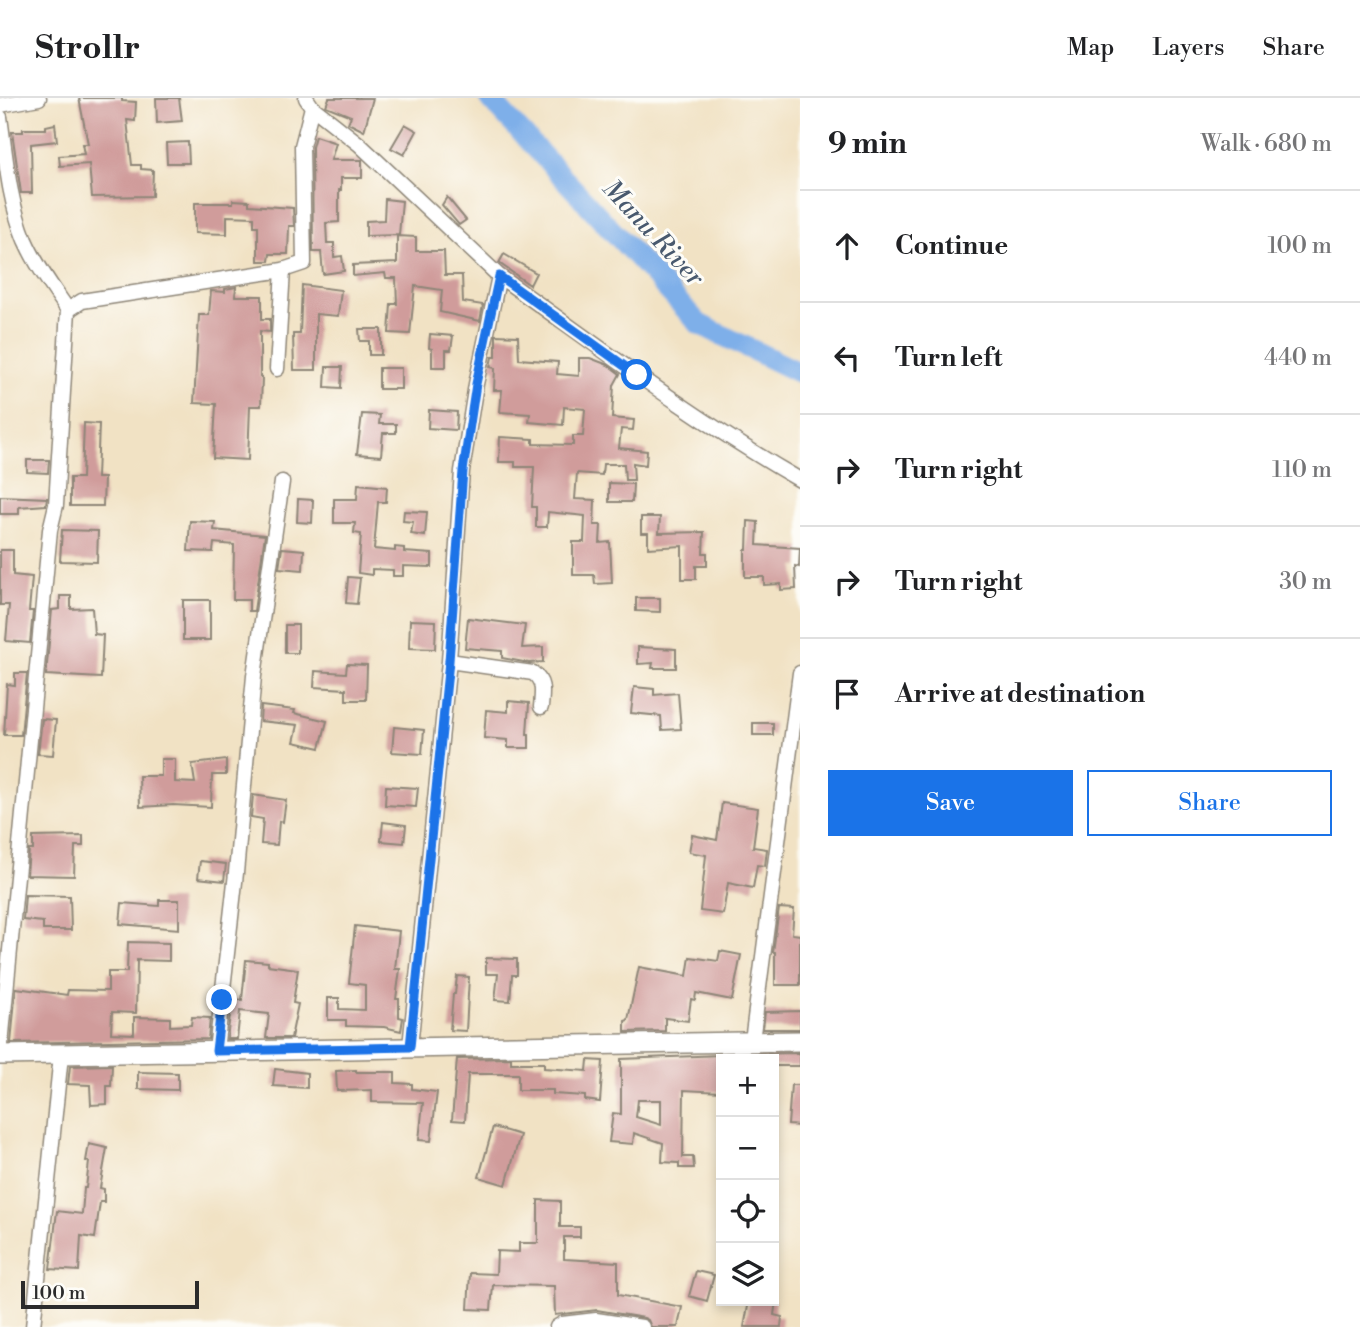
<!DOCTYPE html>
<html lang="en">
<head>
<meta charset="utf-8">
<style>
  :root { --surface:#fff; --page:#f6f6f6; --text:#202124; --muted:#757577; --line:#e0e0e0; --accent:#1a73e8 }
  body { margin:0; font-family:"Libre Bodoni",serif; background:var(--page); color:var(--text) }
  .controls { position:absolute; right:21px; bottom:21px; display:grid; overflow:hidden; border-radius:0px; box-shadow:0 4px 10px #0003 }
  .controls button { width:63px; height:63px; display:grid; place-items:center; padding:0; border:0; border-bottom:2px solid var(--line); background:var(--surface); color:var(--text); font:35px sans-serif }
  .scale { position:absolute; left:21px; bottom:18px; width:178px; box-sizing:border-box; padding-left:7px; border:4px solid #2b2b2b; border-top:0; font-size:19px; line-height:24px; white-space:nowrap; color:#2b2b2b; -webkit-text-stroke:5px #fdfcf7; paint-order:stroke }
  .stop { position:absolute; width:21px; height:21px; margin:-16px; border:5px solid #1a73e8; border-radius:50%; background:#fff }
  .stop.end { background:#1a73e8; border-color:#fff; box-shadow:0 2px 7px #0008 }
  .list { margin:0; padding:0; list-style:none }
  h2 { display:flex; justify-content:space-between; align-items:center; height:91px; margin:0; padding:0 28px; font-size:30px }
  h2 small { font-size:23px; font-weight:400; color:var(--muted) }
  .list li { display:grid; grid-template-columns:46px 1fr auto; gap:21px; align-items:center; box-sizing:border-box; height:112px; padding:0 28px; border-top:2px solid var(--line) }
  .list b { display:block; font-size:26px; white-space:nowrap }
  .list em { font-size:23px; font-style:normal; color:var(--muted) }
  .actions { display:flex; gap:14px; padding:21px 28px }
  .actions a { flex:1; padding:16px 0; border:2px solid var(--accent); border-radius:0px; text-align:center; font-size:24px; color:var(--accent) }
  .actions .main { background:var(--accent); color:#fff }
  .icon { flex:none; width:38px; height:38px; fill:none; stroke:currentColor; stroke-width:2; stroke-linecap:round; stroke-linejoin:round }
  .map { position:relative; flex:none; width:800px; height:1229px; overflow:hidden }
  header { display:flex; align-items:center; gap:42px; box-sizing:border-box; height:98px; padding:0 35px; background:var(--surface); border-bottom:2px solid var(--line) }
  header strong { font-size:33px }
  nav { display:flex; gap:38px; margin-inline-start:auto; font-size:24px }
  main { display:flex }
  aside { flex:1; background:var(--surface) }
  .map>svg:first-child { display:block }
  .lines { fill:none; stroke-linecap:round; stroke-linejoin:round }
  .river { stroke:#7eafe9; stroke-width:21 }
  .building { fill:#d09c9b; fill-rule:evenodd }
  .minor-casing { stroke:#8e8678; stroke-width:17 }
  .secondary-casing { stroke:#8e8678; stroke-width:22 }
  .minor { stroke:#fff; stroke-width:14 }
  .secondary { stroke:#fff; stroke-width:19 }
  .route { stroke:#1a73e8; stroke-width:9 }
  .labels { text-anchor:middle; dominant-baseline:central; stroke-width:6; stroke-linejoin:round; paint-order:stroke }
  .water-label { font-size:26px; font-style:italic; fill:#48596e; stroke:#fdfcf7 }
</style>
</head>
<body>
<header>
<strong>Strollr</strong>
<nav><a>Map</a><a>Layers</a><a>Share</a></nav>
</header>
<main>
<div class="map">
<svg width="800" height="1229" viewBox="0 0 800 1229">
  <rect width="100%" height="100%" fill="#fdfcf7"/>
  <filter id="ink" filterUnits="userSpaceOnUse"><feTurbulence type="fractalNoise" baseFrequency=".0143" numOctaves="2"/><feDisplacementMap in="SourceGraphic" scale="14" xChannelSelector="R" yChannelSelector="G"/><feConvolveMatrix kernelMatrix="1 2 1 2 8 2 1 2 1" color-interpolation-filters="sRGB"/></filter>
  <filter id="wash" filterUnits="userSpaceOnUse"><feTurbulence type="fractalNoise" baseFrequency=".00686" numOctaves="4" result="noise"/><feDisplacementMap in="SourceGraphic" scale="28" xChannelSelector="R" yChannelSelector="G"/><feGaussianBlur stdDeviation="1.57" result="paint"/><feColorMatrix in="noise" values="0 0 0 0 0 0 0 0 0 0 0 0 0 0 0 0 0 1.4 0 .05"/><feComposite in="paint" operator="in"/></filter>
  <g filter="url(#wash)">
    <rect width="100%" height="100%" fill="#f1e2c4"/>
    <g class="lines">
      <path class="river" d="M489,0L699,226L800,275"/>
    </g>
    <g id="blocks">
      <path class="building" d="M79,0H122V3L136,4L135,23L127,22L132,67H141V71L153,72L152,98L92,99L89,66L60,68L59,58L84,56L82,46H88Z
        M156,0H179L182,23L157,25Z
        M329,0H373L364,33L348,25L351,18L326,8Z
        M55,26L57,43L31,46L32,95H21L12,34H23V31H46V28Z
        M405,26L417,33L404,57L391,50Z
        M315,38L336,45L331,62H362V80H341V92H339V124L326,125L327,145H334V159L342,158L344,173L323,176L321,154H313L312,49Z
        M188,44L189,65H167L166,45Z
        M447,99L466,122L459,127L442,107Z
        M385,101L402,103L399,137L366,138V123L384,122Z
        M233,102L249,103V107L293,110L294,128H289L288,156H270L269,163H258V128H254V119L227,118V136L195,135V105H233Z
        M397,138L416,139V153H444L445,177H462L463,204L483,207L480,223L440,214L442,192L415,188L410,236L389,235L391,206H397L396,180H386L385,175L353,178V167L397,165Z
        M504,156L536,175L530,187L499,165Z
        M302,187L341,192L338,218L316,216V272H294L293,236H300Z
        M236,189L235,198H262V221H270V234L260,233V279H262L261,308H250L248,362L213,360L216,306L194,305L199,217H209L211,193L225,194V191Z
        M359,231H381V257H369V243H360Z
        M430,236L453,238L451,252H446V269H432V251L429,250Z
        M496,237L518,238L519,261L558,264L557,276L579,278V260H590L608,267L620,276L614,287L612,320L634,322L633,332L621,331L619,350L647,353L646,367L633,365L634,382H625L624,366H603L602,377L577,375L575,401L595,402L594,427H601L600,445L610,444L612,485L595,486L594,477H573V444H584L585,418L548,414L547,429H536V409H532L534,369H515V364H499L500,339L533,341V346L573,347V338H583L585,311L564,309L563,327L529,324L530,316L500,314L502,292H494L495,270L490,269L492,259H496Z
        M326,269H342L341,290L325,289Z
        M379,270H401V291H379Z
        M429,312L457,314L456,332L428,330Z
        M362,316L380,317L379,326H396V335H383L381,358L357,356Z
        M84,325L99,326L97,380H104L103,408H70V380H82Z
        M27,362H49L48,375L27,374Z
        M609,385L633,386L632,404H609Z
        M358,386L387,389L386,404H378L374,451L395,453V449L404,450V454L432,456V469L403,468V478H393V472L372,471V477L358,475L361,436L354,435L355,425H334V401H357Z
        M0,398L47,400L46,406V407L19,409V416H0Z
        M298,401L313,402L312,425L297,424Z
        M404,413L427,414L425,438L411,436L413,424L403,423Z
        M641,419H660L659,435L704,434L703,455H707V468H696V481H682V448L648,450V435H641Z
        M190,423L215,424L214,432L265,437L254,513H249V502H233L234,447L214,445L213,454L188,453Z
        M748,423L758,424L757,447L800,450L799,469L795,468L796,491L781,492V486L764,487V479H745V452H747Z
        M62,432L98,433L97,464L60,463Z
        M282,450L304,452L303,472L279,470Z
        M0,452H13V477L32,479L29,513H33L30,545L6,543L9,507H0Z
        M348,479L360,480L357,506L346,505Z
        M60,498H71V511L92,510L94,536L103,537L101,580L46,577L52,512L60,511Z
        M636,500H660V514L636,513Z
        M183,502H210V542H183Z
        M468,520L525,527L522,550L543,549V564L529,565L502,560V553L465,550Z
        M410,522L436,523L435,551L409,550Z
        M285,527H298V555H285Z
        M638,549L676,551V570H652L653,565L638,566Z
        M347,566L367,567L366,602H346V591L314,589L315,573L346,575Z
        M15,575H27L21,637H4L7,586L15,587Z
        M634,589L654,591V597L678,595L681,631L662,632L661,618L631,615Z
        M508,603L529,605L527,636H529V650H508V642L484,640L486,612L508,614Z
        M261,608L295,612L294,615L327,623L320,650L294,644L298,627L260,623Z
        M42,621L56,622L53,657L38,656Z
        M753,625H773V637H753Z
        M394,629L424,632L422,656L392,654Z
        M161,661H175V684L195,685L192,666L226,662V677H212L211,709L173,707L140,709L139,678H161Z
        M386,688L418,690L416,709L385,707Z
        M253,697L286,702L283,724L279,723L277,747L261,746L263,721L251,719Z
        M722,705L758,710L753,749L767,751L765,768L757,767L753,790L728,785L723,816L700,813L706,757L689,754L692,737L717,742Z
        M383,724L406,727L404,745L381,743Z
        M83,738V748H75L74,778L27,777L29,752H33V739Z
        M200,763L226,766L224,783L198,780Z
        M25,797L70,798L71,832H43V824L23,822Z
        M159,802H179V831L120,826L122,805L159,808Z
        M779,810L794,811L792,836L800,837V887H775V854H773Z
        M355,828L399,833L395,871H400L396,901H399V919L403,920L401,933L384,929L346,928V922H328V900H339V911L365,912V887L349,885Z
        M128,844L169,845V863L137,862L136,915L112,914L111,935L134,936V919L170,920V928L191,927L192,919L210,920L208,941L11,945L16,890L67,897L68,892L108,893V874H127Z
        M720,853L741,857L732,902L696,895L695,902L691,901L688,923L665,920V933L625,934V923L628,922L639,869L687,878L690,859L718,863Z
        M486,860L517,861V877H512L510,903L495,902L498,876H486Z
        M246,862L268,864V867L298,871L293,905L298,906L291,940H266L269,916L240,913L237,941H227L232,901L242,902Z
        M457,878L469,879L466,933L450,932L453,896H455Z
        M800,913V931H763L765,914Z
        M800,955V968H774V961H734V956Z
        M721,957V994L684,992L683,1059H693L694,1070H679V1065L662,1064L663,1045L634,1035L633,1046L609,1044L613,1015L621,1016V961ZM638,1002H661V1027L636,1019Z
        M511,960V965H544V970L587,973L588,962L603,963L600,1004L585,1002V998L553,996V992H518V976H468L465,1023L452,1022L457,961Z
        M112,967L111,988H107V1006L91,1007L90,987L68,986L70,968Z
        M275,971L307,975V990L273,988Z
        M356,972V974H395V985L412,986V991L437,994L431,1043L419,1042L423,1005L372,1004V992L337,993L336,973Z
        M138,974L178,975V992L138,991Z
        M791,987H800V1028L788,1027Z
        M493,1029L520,1037L506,1087L479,1079Z
        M89,1046L107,1050L100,1090L104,1091V1104H100L95,1140L81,1138L79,1173L50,1171L57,1113L82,1116L84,1090H86L89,1064L86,1063Z
        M538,1102L560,1103V1129H580V1139H564V1161L618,1164V1197L682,1209L678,1229H651L648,1222L644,1220L597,1212L555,1217L554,1188L493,1187L491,1212L468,1211L470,1175L496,1176L497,1153L519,1154V1145H538Z
        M696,1173L714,1177L707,1203L689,1198Z
        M749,1203H776L774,1217L782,1219L781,1229H744Z"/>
    </g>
  </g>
  <g filter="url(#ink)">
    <use href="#blocks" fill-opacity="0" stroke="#8e8678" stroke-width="2"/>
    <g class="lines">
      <defs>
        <path id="minor" d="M306,0L312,9L359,46L499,178L476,286L462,373L449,563L410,949
          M0,7L39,0
          M0,19C6,61 9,103 25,142C36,167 53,190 68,212
          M499,178C598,248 695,322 800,382
          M277,271L283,172
          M449,563L533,575C545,584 542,595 541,609
          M752,943L800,575
          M216,953L236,775L254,578L282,384
          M0,957L50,432L56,407L68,212L82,203L283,172L304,165L302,48L312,9
          M33,1229L61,957
          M557,1229L562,1226L596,1222L642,1229"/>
        <path id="secondary" d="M0,957L800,943"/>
      </defs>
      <use href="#minor" class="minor-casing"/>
      <use href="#secondary" class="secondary-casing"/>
      <use href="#minor" class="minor"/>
      <use href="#secondary" class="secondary"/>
    </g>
  </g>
  <g class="lines" filter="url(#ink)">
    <path class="route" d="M222,902L216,953L410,949L449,563L463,373L476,286L499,178L637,277"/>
  </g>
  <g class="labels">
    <g class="water-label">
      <text transform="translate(653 135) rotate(47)">Manu River</text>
    </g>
  </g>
</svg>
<div class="controls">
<button>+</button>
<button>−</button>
<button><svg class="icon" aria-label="locate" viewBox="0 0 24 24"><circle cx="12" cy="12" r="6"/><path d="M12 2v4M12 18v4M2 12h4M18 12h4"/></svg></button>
<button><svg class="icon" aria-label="layers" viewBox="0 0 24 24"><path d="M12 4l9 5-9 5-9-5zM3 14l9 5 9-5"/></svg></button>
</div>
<div class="scale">100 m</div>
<div class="stop" style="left:637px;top:277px"></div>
<div class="stop end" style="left:222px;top:902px"></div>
</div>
<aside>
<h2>9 min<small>Walk · 680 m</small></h2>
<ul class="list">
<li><svg class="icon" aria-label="ahead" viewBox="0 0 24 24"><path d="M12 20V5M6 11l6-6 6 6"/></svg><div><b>Continue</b></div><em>100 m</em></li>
<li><svg class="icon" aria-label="left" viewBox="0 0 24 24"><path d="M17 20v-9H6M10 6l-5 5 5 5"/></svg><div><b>Turn left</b></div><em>440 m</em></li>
<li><svg class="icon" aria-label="right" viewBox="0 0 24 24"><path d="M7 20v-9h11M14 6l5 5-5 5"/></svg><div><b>Turn right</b></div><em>110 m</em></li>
<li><svg class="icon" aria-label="right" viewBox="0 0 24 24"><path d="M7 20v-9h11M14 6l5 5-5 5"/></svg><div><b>Turn right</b></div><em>30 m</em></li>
<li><svg class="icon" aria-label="arrive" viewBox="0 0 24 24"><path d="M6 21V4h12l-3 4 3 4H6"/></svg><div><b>Arrive at destination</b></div></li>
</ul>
<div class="actions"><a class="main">Save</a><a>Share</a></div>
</aside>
</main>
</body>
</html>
